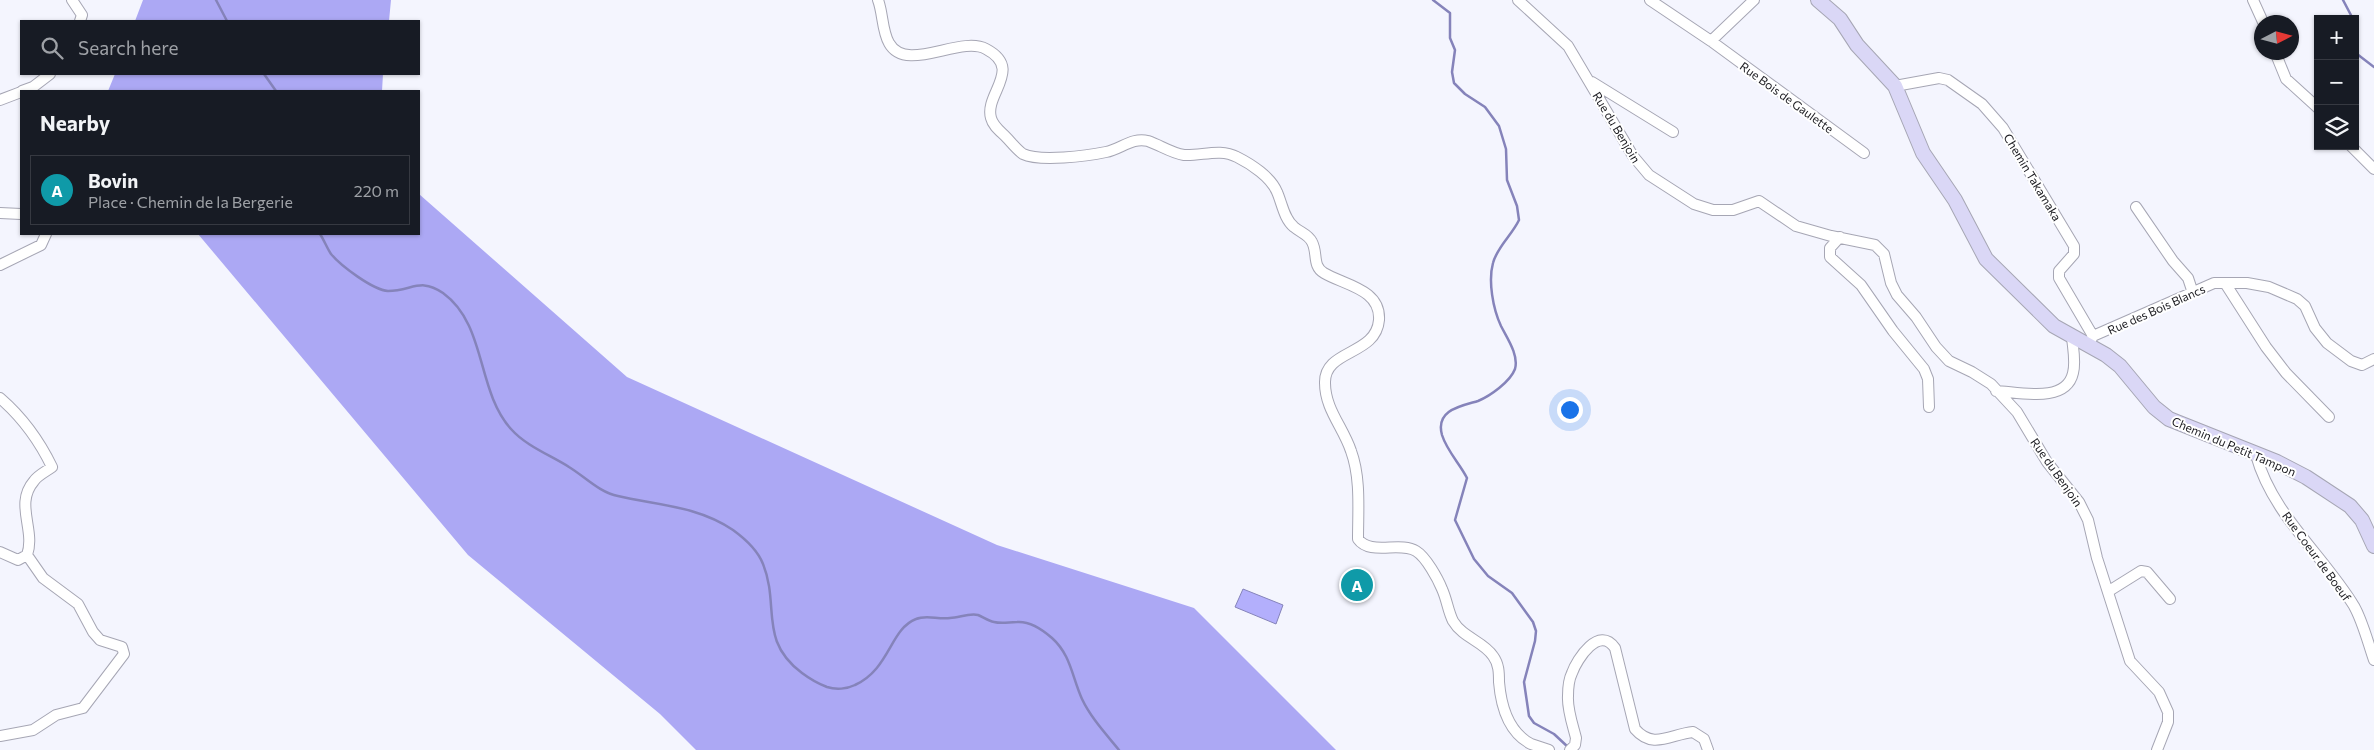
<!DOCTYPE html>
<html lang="en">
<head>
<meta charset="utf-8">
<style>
  :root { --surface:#171b24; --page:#20242c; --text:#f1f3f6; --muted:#9ea1a6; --line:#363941; --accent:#a0b498 }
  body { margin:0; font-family:Commissioner,sans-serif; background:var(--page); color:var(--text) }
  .controls { position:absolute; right:15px; top:15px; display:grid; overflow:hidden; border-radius:0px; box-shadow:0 1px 4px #0004 }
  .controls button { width:45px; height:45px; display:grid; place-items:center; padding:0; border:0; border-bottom:1px solid var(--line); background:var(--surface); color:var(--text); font:25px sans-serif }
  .compass { position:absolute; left:2254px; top:15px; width:45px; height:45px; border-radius:50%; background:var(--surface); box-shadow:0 1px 4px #0004; rotate:84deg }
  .you { position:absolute; left:1569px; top:409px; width:18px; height:18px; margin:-12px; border:4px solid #fff; border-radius:50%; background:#1a73e8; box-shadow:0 0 0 8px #1a73e833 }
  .badge { display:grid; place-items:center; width:32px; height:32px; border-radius:50%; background:var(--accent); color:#fff; font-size:16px; font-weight:700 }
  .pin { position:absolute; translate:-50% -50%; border:2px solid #fff; box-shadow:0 1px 5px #0006 }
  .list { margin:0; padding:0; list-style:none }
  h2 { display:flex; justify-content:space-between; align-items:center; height:65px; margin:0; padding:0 20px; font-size:21px }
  h2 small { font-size:16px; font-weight:400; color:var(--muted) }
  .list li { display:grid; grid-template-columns:32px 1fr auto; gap:15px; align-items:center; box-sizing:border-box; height:70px; margin:0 10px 10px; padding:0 10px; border:1px solid var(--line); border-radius:0px }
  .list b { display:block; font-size:19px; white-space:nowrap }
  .list p { margin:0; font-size:16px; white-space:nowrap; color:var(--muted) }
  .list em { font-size:16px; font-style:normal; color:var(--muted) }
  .icon { flex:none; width:28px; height:28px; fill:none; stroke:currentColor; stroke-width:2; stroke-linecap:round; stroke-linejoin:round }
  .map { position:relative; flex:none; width:2374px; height:750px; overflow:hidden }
  .search { position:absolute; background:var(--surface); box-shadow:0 1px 4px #0004; left:20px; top:20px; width:400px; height:55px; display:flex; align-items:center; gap:12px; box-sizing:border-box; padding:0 18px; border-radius:0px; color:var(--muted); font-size:19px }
  .panel { position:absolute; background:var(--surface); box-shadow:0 1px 4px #0004; left:20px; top:90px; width:400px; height:145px; border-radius:0px }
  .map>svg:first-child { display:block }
  .forest { fill:#aca8f4 }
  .water { fill:#b3affc; stroke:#8583ba }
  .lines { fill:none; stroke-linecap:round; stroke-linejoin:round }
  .stream { stroke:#8583ba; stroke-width:2.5 }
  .street-casing { stroke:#a6a6b4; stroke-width:12 }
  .secondary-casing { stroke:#a6a6b4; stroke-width:16 }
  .street { stroke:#fff; stroke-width:10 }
  .secondary { stroke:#dad7f6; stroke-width:14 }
  .labels { text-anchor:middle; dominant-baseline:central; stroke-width:4; stroke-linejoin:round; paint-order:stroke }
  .street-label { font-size:12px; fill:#1b1b20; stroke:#fff }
</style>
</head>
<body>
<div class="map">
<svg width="2374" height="750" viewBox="0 0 2374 750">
  <rect width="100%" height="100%" fill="#f4f5fe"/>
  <path class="forest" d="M143,0H391L389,21H135Z
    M115,74H383L382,91H108Z
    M419,194L627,377L997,545L1194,608L1336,750H696L660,714L468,555L198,234H419Z"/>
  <path class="water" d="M1243,589L1283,605L1276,624L1235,607Z"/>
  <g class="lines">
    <path class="stream" d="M216,0L227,21
      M1433,0L1450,13V38L1455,50L1452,72L1454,83L1465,94L1485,107L1499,126L1506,149L1507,180L1517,206L1519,220C1512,235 1497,247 1493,263C1488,281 1493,309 1501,326C1507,338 1519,355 1515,369C1510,382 1490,396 1478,401C1461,406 1435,410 1442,435C1447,451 1460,464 1467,478L1455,520L1474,559L1488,576L1512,593L1533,622L1536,631L1535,641L1524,682L1529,716L1534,723L1554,734L1568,747
      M2343,0L2353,19
      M2355,31L2357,54L2374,67
      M264,74L276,91
      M320,234C324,240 327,248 331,254C341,266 373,290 388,291C412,291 420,277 443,293C487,325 476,390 511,429C526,446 550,455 569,467C584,476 600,493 618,496C657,505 698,506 733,530C744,538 758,551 763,564C780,606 758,640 802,673C810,679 819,684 827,687C836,690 847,689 855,685C890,669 890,629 916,619C927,614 938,620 950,618C959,618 968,613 978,615C983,617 988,621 994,622C1002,624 1009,622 1017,622C1030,621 1043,630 1052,638C1071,655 1072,677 1082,699C1091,718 1106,734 1119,750"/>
    <defs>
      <path id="street" d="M72,0L82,15L80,21
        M878,0C883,13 882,31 889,43C906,74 960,35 986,49C1024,69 984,94 991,118C993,126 1000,131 1006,137C1011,142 1017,150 1023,154C1040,162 1087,156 1106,152C1121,149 1132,137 1148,141C1160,145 1171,153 1184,155C1202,156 1220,148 1237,157C1251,164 1271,177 1277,192C1282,203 1284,219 1294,227C1301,233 1308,234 1312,242C1318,253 1312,266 1324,273C1344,285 1381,289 1379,320C1376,356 1324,349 1325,383C1325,409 1343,427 1351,451C1361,478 1358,511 1358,539C1370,556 1400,541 1416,551C1426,557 1438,579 1442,589C1447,600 1448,611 1453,621C1463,638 1483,641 1493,656C1499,664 1499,673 1499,682C1501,706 1508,732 1531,744C1537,746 1543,748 1549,750
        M1518,0L1568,46L1633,156L1649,175L1694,204L1713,210H1733L1759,201L1796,226L1831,236L1875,245L1884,254L1891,283L1897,295L1916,317L1936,347L1949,361L1972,372L1991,384L2017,412L2047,462L2079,502L2088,520L2097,558L2130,661L2159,692L2168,712V722L2157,750
        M1650,0L1711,41L1864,153
        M2253,0L2263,22
        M1711,41L1754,0
        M2275,52L2286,79L2318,108
        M1592,82L1673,132
        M1895,86L1939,78L1948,80L1982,104L2003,128L2074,246V254L2059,271V278L2093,336
        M22,91L33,87L50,74
        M0,100L21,92
        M2351,146L2374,169
        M2136,207L2173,261L2188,278L2193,293
        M0,213L21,214
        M1840,237L1830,248V257L1861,285L1893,331L1924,369L1928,379L1929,407
        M0,265L41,245L46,234
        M2225,283L2266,347L2286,373L2329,417
        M2090,342L2093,336L2214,283H2247L2269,287L2297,299L2305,306L2315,328L2327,343L2351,361L2362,365L2374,359
        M1996,391C2019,392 2066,404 2073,373C2076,362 2073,349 2072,337
        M0,398C22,417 39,440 52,467C47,471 38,475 34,481C14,504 36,530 27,555L18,560L0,552
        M2256,455C2272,514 2323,555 2354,606C2363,622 2368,643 2374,660
        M2109,591L2141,571L2147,572L2170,599
        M0,736L33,730L56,715L83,708L124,654L122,647L100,640L93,632L78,604L43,578L27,555
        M1570,750L1575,745L1576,738C1573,726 1567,709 1568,696C1568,689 1569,679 1572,673C1577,659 1599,625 1615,648L1635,729C1653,750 1671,734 1693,732L1704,739L1708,750"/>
      <path id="secondary" d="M1818,0L1840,19L1857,45L1895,86L1923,153L1955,200L1986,259L2054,326L2106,355L2120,366L2154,407L2169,419L2277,462L2306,477L2350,506L2362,520L2374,546"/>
    </defs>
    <use href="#street" class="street-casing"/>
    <use href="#secondary" class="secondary-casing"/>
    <use href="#street" class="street"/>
    <use href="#secondary" class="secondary"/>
  </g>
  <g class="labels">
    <g class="street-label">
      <text transform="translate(1787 97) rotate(36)">Rue Bois de Gaulette</text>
      <text transform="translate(1617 127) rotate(59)">Rue du Benjoin</text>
      <text transform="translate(2033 177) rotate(59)">Chemin Takamaka</text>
      <text transform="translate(2156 309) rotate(-24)">Rue des Bois Blancs</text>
      <text transform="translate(2234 446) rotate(23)">Chemin du Petit Tampon</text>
      <text transform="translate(2057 472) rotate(55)">Rue du Benjoin</text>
      <text transform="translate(2317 556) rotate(54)">Rue Coeur de Boeuf</text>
    </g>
  </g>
</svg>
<div class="controls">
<button>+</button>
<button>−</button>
<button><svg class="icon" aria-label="layers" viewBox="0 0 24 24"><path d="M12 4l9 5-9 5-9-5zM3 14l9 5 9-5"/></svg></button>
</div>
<svg class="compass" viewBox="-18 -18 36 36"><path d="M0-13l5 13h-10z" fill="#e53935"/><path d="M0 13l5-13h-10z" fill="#9ea1a6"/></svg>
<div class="you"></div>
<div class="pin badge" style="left:1357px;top:585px;background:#0f9aa8">A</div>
<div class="search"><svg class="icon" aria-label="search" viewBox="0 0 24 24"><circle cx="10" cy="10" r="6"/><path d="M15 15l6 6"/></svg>Search here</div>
<section class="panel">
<h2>Nearby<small></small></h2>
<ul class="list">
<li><span class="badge" style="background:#0f9aa8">A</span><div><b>Bovin</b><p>Place · Chemin de la Bergerie</p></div><em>220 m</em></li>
</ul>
</section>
</div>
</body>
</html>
